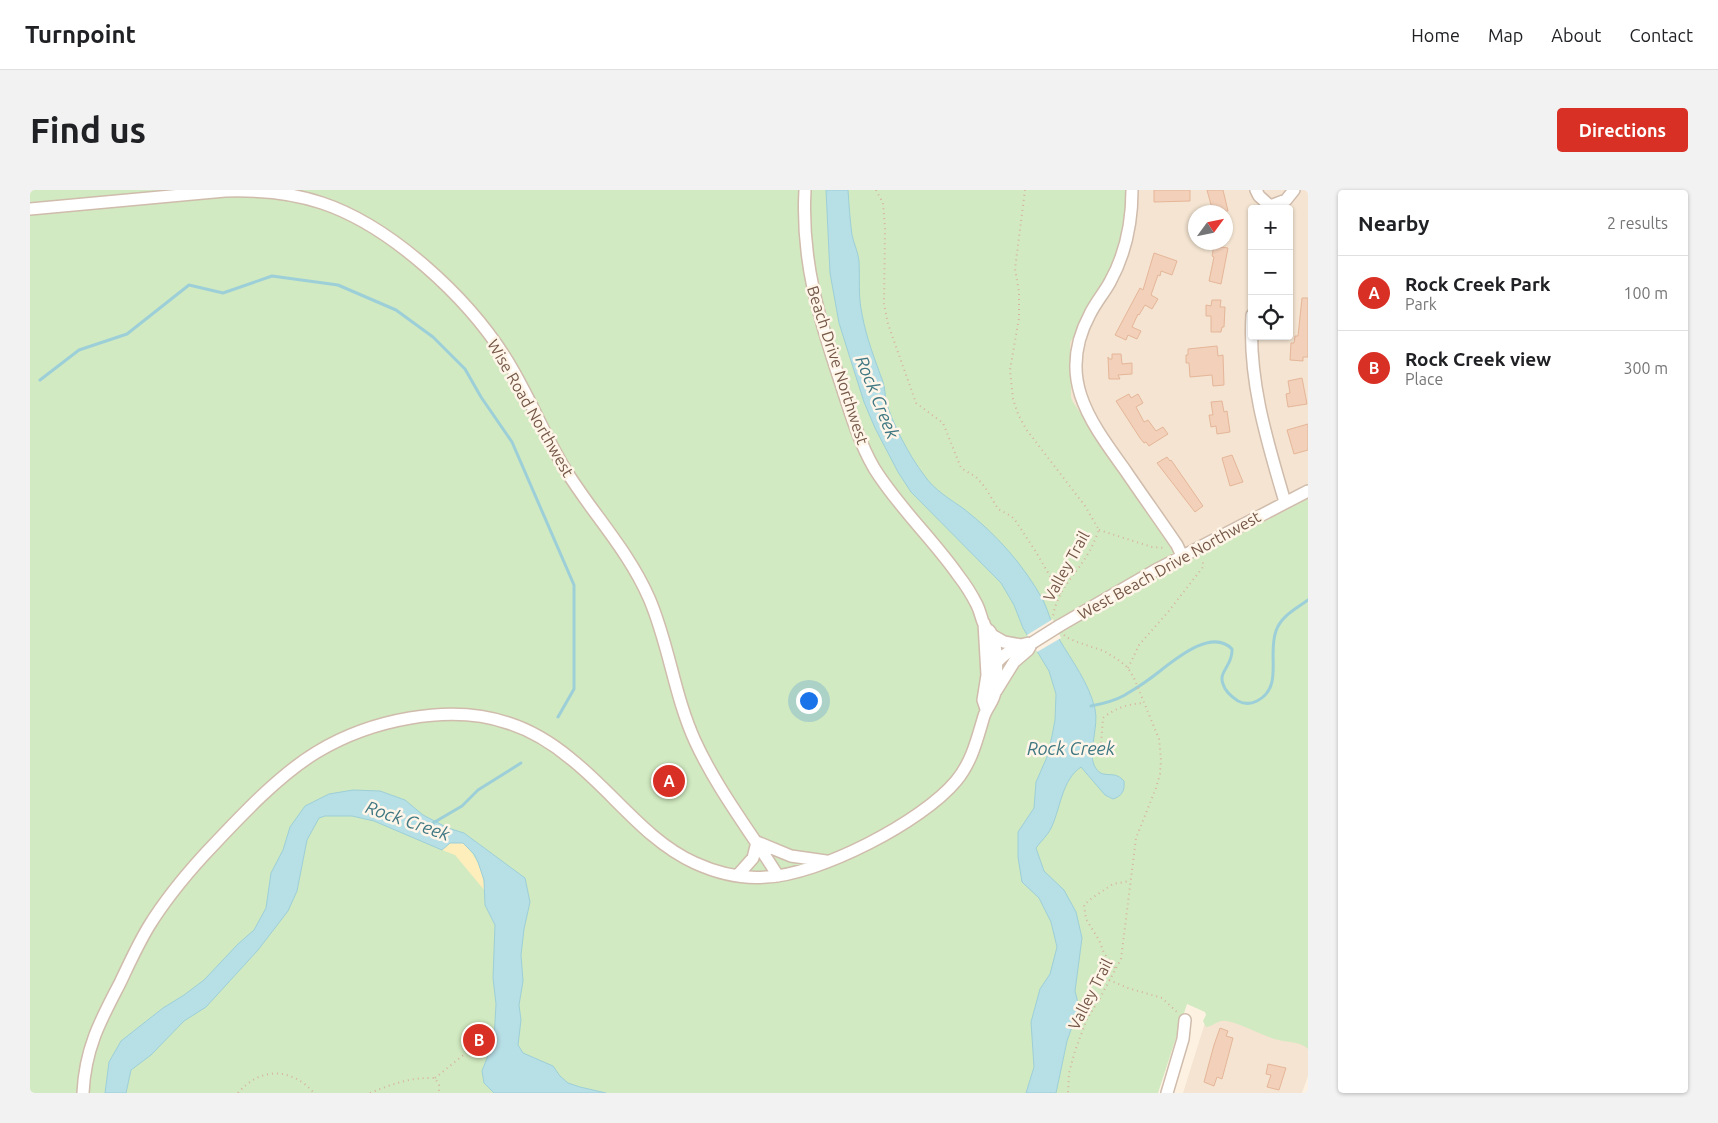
<!DOCTYPE html>
<html lang="en">
<head>
<meta charset="utf-8">
<style>
  :root { --surface:#fff; --page:#f2f2f2; --text:#202124; --muted:#757577; --line:#e0e0e0; --accent:#d93025 }
  body { margin:0; font-family:Ubuntu,sans-serif; background:var(--page); color:var(--text) }
  .controls { position:absolute; right:15px; top:15px; display:grid; overflow:hidden; border-radius:5px; box-shadow:0 1px 4px #0004 }
  .controls button { width:45px; height:45px; display:grid; place-items:center; padding:0; border:0; border-bottom:1px solid var(--line); background:var(--surface); color:var(--text); font:25px sans-serif }
  .compass { position:absolute; left:1158px; top:15px; width:45px; height:45px; border-radius:50%; background:var(--surface); box-shadow:0 1px 4px #0004; rotate:57deg }
  .you { position:absolute; left:778px; top:510px; width:18px; height:18px; margin:-12px; border:4px solid #fff; border-radius:50%; background:#1a73e8; box-shadow:0 0 0 8px #1a73e833 }
  .badge { display:grid; place-items:center; width:32px; height:32px; border-radius:50%; background:var(--accent); color:#fff; font-size:16px; font-weight:700 }
  .pin { position:absolute; translate:-50% -50%; border:2px solid #fff; box-shadow:0 1px 5px #0006 }
  .list { margin:0; padding:0; list-style:none }
  h2 { display:flex; justify-content:space-between; align-items:center; height:65px; margin:0; padding:0 20px; font-size:21px }
  h2 small { font-size:16px; font-weight:400; color:var(--muted) }
  .list li { display:grid; grid-template-columns:32px 1fr auto; gap:15px; align-items:center; box-sizing:border-box; height:75px; padding:0 20px; border-top:1px solid var(--line) }
  .list b { display:block; font-size:19px; white-space:nowrap }
  .list p { margin:0; font-size:16px; white-space:nowrap; color:var(--muted) }
  .list em { font-size:16px; font-style:normal; color:var(--muted) }
  .icon { flex:none; width:28px; height:28px; fill:none; stroke:currentColor; stroke-width:2; stroke-linecap:round; stroke-linejoin:round }
  .map { position:relative; flex:none; width:1278px; height:903px; overflow:hidden; border-radius:5px }
  header { display:flex; align-items:center; gap:30px; box-sizing:border-box; height:70px; padding:0 25px; background:var(--surface); border-bottom:1px solid var(--line) }
  header strong { font-size:24px }
  nav { display:flex; gap:28px; margin-inline-start:auto; font-size:18px }
  .intro { display:flex; align-items:center; justify-content:space-between; box-sizing:border-box; height:120px; padding:0 30px }
  h1 { margin:0; font-size:35px }
  .button { padding:12px 22px; border-radius:5px; background:var(--accent); color:#fff; font-size:18px; font-weight:700 }
  main { display:flex; gap:30px; padding:0 30px }
  aside { flex:1; background:var(--surface); border-radius:5px; box-shadow:0 1px 4px #0004 }
  .map>svg:first-child { display:block }
  .residential { fill:#f4e4d1; fill-rule:evenodd }
  .green { fill:#d1eac1 }
  .sand { fill:#fdeebc }
  .water { fill:#b7dfe6; stroke:#9dcfd8 }
  .pier { fill:#fdf2e2 }
  .lines { fill:none; stroke-linecap:round; stroke-linejoin:round }
  .stream { stroke:#9dcfd8; stroke-width:3 }
  .building { fill:#f2d0b9; stroke:#e5b699 }
  .minor-casing { stroke:#d0bcac; stroke-width:14 }
  .path { stroke:#d7b39d; stroke-width:2; stroke-dasharray:1 4; stroke-linecap:butt }
  .minor { stroke:#fff; stroke-width:11 }
  .minor-bridge-casing { stroke:#d0bcac; stroke-width:14; stroke-linecap:butt }
  .minor-bridge { stroke:#fff; stroke-width:11 }
  .labels { text-anchor:middle; dominant-baseline:central; stroke-width:5; stroke-linejoin:round; paint-order:stroke }
  .street-label { font-size:16px; fill:#755848; stroke:#fff6e9 }
  .water-label { font-size:18px; font-style:italic; fill:#3f7782; stroke:#fff6e9 }
</style>
</head>
<body>
<header>
<strong>Turnpoint</strong>
<nav><a>Home</a><a>Map</a><a>About</a><a>Contact</a></nav>
</header>
<div class="intro"><h1>Find us</h1><a class="button">Directions</a></div>
<main>
<div class="map">
<svg width="1278" height="903" viewBox="0 0 1278 903">
  <rect width="100%" height="100%" fill="#fdf2e2"/>
  <path class="residential" d="M1090,0H1278V313L1152,377L1048,224L1038,200V157ZM1222,19H1259V146H1222ZM1166,22H1196V52H1166Z
    M1178,823L1278,854V886L1272,903H1153Z"/>
  <path class="green" d="M0,0H1095L1096,13L1088,63L1040,153L1041,207L1043,212L1141,358L1163,368L1278,309V859C1270,851 1260,853 1249,850C1231,846 1216,835 1197,831C1188,829 1184,836 1176,837L1173,831L1176,825L1175,822L1157,814L1128,903H0Z"/>
  <path class="sand" d="M420,653H433C447,667 453,681 455,701L425,665L412,660Z"/>
  <path class="water" d="M796,0H818C819,15 820,30 822,45C824,54 828,62 829,71C830,89 828,106 832,124C836,147 845,170 853,192C855,198 855,205 856,211C862,233 880,267 894,285C904,300 920,309 934,319C966,344 993,374 1013,410C1019,422 1022,437 1029,449C1042,471 1059,493 1065,519C1069,536 1058,562 1064,575C1072,592 1083,578 1094,591C1095,601 1092,606 1083,609L1075,605L1051,577C1032,590 1031,616 1022,636C1019,644 1011,651 1006,658L1014,681L1034,700L1046,722L1052,748L1045,801L1049,817L1037,851L1026,903H996L1004,877L1001,832L1010,799L1020,784L1027,757L1021,732L1009,708L992,692L988,667V642L1004,618L1006,592L1017,567L1022,546L1025,530L1026,504L1019,481L993,438L984,415L971,393L881,302L868,282L845,238L834,212L809,133L800,83Z
    M323,600L350,601L375,610L393,625L418,638L434,643L495,688L500,712L494,739L491,765L493,791L489,815L491,830L488,855L493,863L523,876L530,886L538,893L550,897L576,903H464L454,893L452,881L464,850L466,814L463,788L465,735L455,715L454,690L448,672L444,664L433,653H420L412,660L344,631L322,626H295L289,628L277,650L267,701L258,721L228,760L176,817L154,831L121,865L101,880L96,903H75L79,872L91,851L133,818L154,805L174,790L208,754L224,740L236,718L241,683L253,660L260,637L275,616L299,604Z"/>
  <path class="pier" d="M1023,429L1031,448L1007,462L997,445Z"/>
  <g class="lines">
    <path class="stream" d="M10,190L49,160L97,144L159,95L193,103L242,86L308,95L366,120L403,147L435,179L451,207L482,252L544,395V499L528,527
      M1061,516C1072,514 1086,510 1095,505C1103,500 1110,496 1118,490C1136,478 1179,435 1202,459C1203,476 1188,481 1193,494C1195,501 1202,507 1208,511C1214,514 1221,514 1227,511C1254,497 1237,465 1246,441C1251,426 1266,419 1278,410
      M403,633L432,616L448,600L491,573"/>
  </g>
  <path class="building" d="M1124,0H1160V11L1124,12Z
    M1177,0H1193L1198,21L1183,22Z
    M1184,56L1198,58L1191,94L1179,91L1184,67L1182,66Z
    M1124,63L1147,71L1142,85L1131,81L1130,86L1128,85L1121,105L1128,109L1122,119L1115,115L1109,125L1108,124L1102,137L1111,141L1107,149L1098,145L1096,150L1085,145L1110,98L1113,100Z
    M1272,108H1278V167H1273V171L1260,170L1261,153H1264L1265,146H1268Z
    M1182,110H1191L1190,117H1195L1194,137H1192L1191,142H1181V126H1176V115L1181,116Z
    M1187,156L1188,166L1193,165L1194,195L1183,196L1182,185L1160,187L1159,173H1156V165H1158V159Z
    M1082,164H1091L1092,174L1102,173V184L1088,185L1090,189H1079L1078,167L1079,169H1082Z
    M1272,188L1277,214L1258,217L1256,204L1260,203L1258,191Z
    M1099,204L1101,208L1108,204L1113,213L1106,217L1114,232L1118,230L1126,241L1133,237L1138,244L1119,256L1116,252L1114,253L1110,248L1086,211Z
    M1192,211L1194,222L1197,221L1200,242L1187,244L1186,236L1181,237L1179,225H1183L1181,212Z
    M1278,234V260L1264,264L1257,240Z
    M1202,265L1213,292L1200,296L1192,268Z
    M1137,267L1140,271L1141,270L1173,316L1165,322L1127,273Z
    M1190,838L1198,841L1196,846L1203,848L1192,889L1187,887L1184,896L1174,892L1184,855Z
    M1238,874L1256,878L1249,900L1237,897L1241,885L1236,884Z"/>
  <g class="lines">
    <defs>
      <path id="minor" d="M1102,0C1102,32 1096,63 1080,92C1074,103 1066,112 1060,124C1026,187 1059,230 1095,280C1112,305 1130,330 1147,355L1152,366
        M1226,0L1229,6L1240,16
        M1240,16L1256,10L1264,0
        M0,19L195,1C228,0 260,2 292,13C361,36 437,107 475,167C498,203 513,243 535,279C562,323 598,360 619,408C639,454 644,505 665,551C687,599 720,641 748,686
        M1222,125C1218,190 1237,251 1255,312
        M954,433L957,485L953,510L956,519
        M1029,436L1124,381L1278,301
        M962,445L974,452L991,455
        M963,477C971,466 988,453 1002,453
        M966,501L984,472L998,460L1002,453
        M707,686L723,668L727,652L761,666L796,671
        M53,903C55,859 70,831 90,793C99,774 108,754 119,736C135,710 153,688 174,665C206,631 247,586 287,562C340,530 419,513 478,533C500,540 523,554 541,569C583,602 616,651 665,673C687,683 712,689 736,687C789,685 892,632 926,591C942,572 947,549 954,526C957,517 964,511 965,502C967,488 968,461 963,448C957,433 960,447 953,432C951,427 950,421 947,415C942,405 935,394 928,385C902,348 868,317 844,278C829,252 820,222 811,194C789,128 771,71 775,0
        M1137,903L1153,849L1155,830"/>
    </defs>
    <use href="#minor" class="minor-casing"/>
    <path class="path" d="M846,0L853,13L855,38L854,114L858,134L886,213L913,233L931,278L946,287L955,297L968,319L981,326L985,330L1006,362L1031,405
      M995,0L985,79L989,102V128L980,180L983,209L988,224L996,239L1055,316L1069,340C1066,347 1063,355 1059,362C1046,385 1028,398 1023,426
      M1069,340L1122,357L1135,358
      M1034,445L1036,447L1047,452L1074,461L1090,471L1098,478L1104,488L1129,549L1131,570L1130,584L1126,598L1106,648L1091,769L1070,808L1057,829L1045,861L1039,883L1038,903
      M1098,478L1109,455L1138,422L1173,377V369
      M1065,566L1066,561L1071,554L1073,528C1085,518 1098,514 1114,513
      M1085,778L1074,763L1069,750L1056,729L1054,715L1062,708L1083,694L1100,691
      M1079,790L1098,798L1132,808L1148,823
      M405,888L447,854
      M208,903C230,877 261,877 284,903
      M340,903C362,894 381,887 405,888L409,895V903"/>
    <use href="#minor" class="minor"/>
    <defs>
      <path id="minor-bridge" d="M1002,453L1029,436"/>
    </defs>
    <use href="#minor-bridge" class="minor-bridge-casing"/>
    <use href="#minor-bridge" class="minor-bridge"/>
  </g>
  <g class="labels">
    <g class="street-label">
      <text transform="translate(808 175) rotate(72)">Beach Drive Northwest</text>
      <text transform="translate(501 218) rotate(60)">Wise Road Northwest</text>
      <text transform="translate(1139 375) rotate(-29)">West Beach Drive Northwest</text>
      <text transform="translate(1036 376) rotate(-61)">Valley Trail</text>
      <text transform="translate(1060 804) rotate(-63)">Valley Trail</text>
    </g>
    <g class="water-label">
      <text transform="translate(848 207) rotate(68)">Rock Creek</text>
      <text x="1041" y="558">Rock Creek</text>
      <text transform="translate(378 630) rotate(19)">Rock Creek</text>
    </g>
  </g>
</svg>
<div class="controls">
<button>+</button>
<button>−</button>
<button><svg class="icon" aria-label="locate" viewBox="0 0 24 24"><circle cx="12" cy="12" r="6"/><path d="M12 2v4M12 18v4M2 12h4M18 12h4"/></svg></button>
</div>
<svg class="compass" viewBox="-18 -18 36 36"><path d="M0-13l5 13h-10z" fill="#e53935"/><path d="M0 13l5-13h-10z" fill="#757577"/></svg>
<div class="you"></div>
<div class="pin badge" style="left:639px;top:591px">A</div>
<div class="pin badge" style="left:449px;top:850px">B</div>
</div>
<aside>
<h2>Nearby<small>2 results</small></h2>
<ul class="list">
<li><span class="badge">A</span><div><b>Rock Creek Park</b><p>Park</p></div><em>100 m</em></li>
<li><span class="badge">B</span><div><b>Rock Creek view</b><p>Place</p></div><em>300 m</em></li>
</ul>
</aside>
</main>
</body>
</html>
